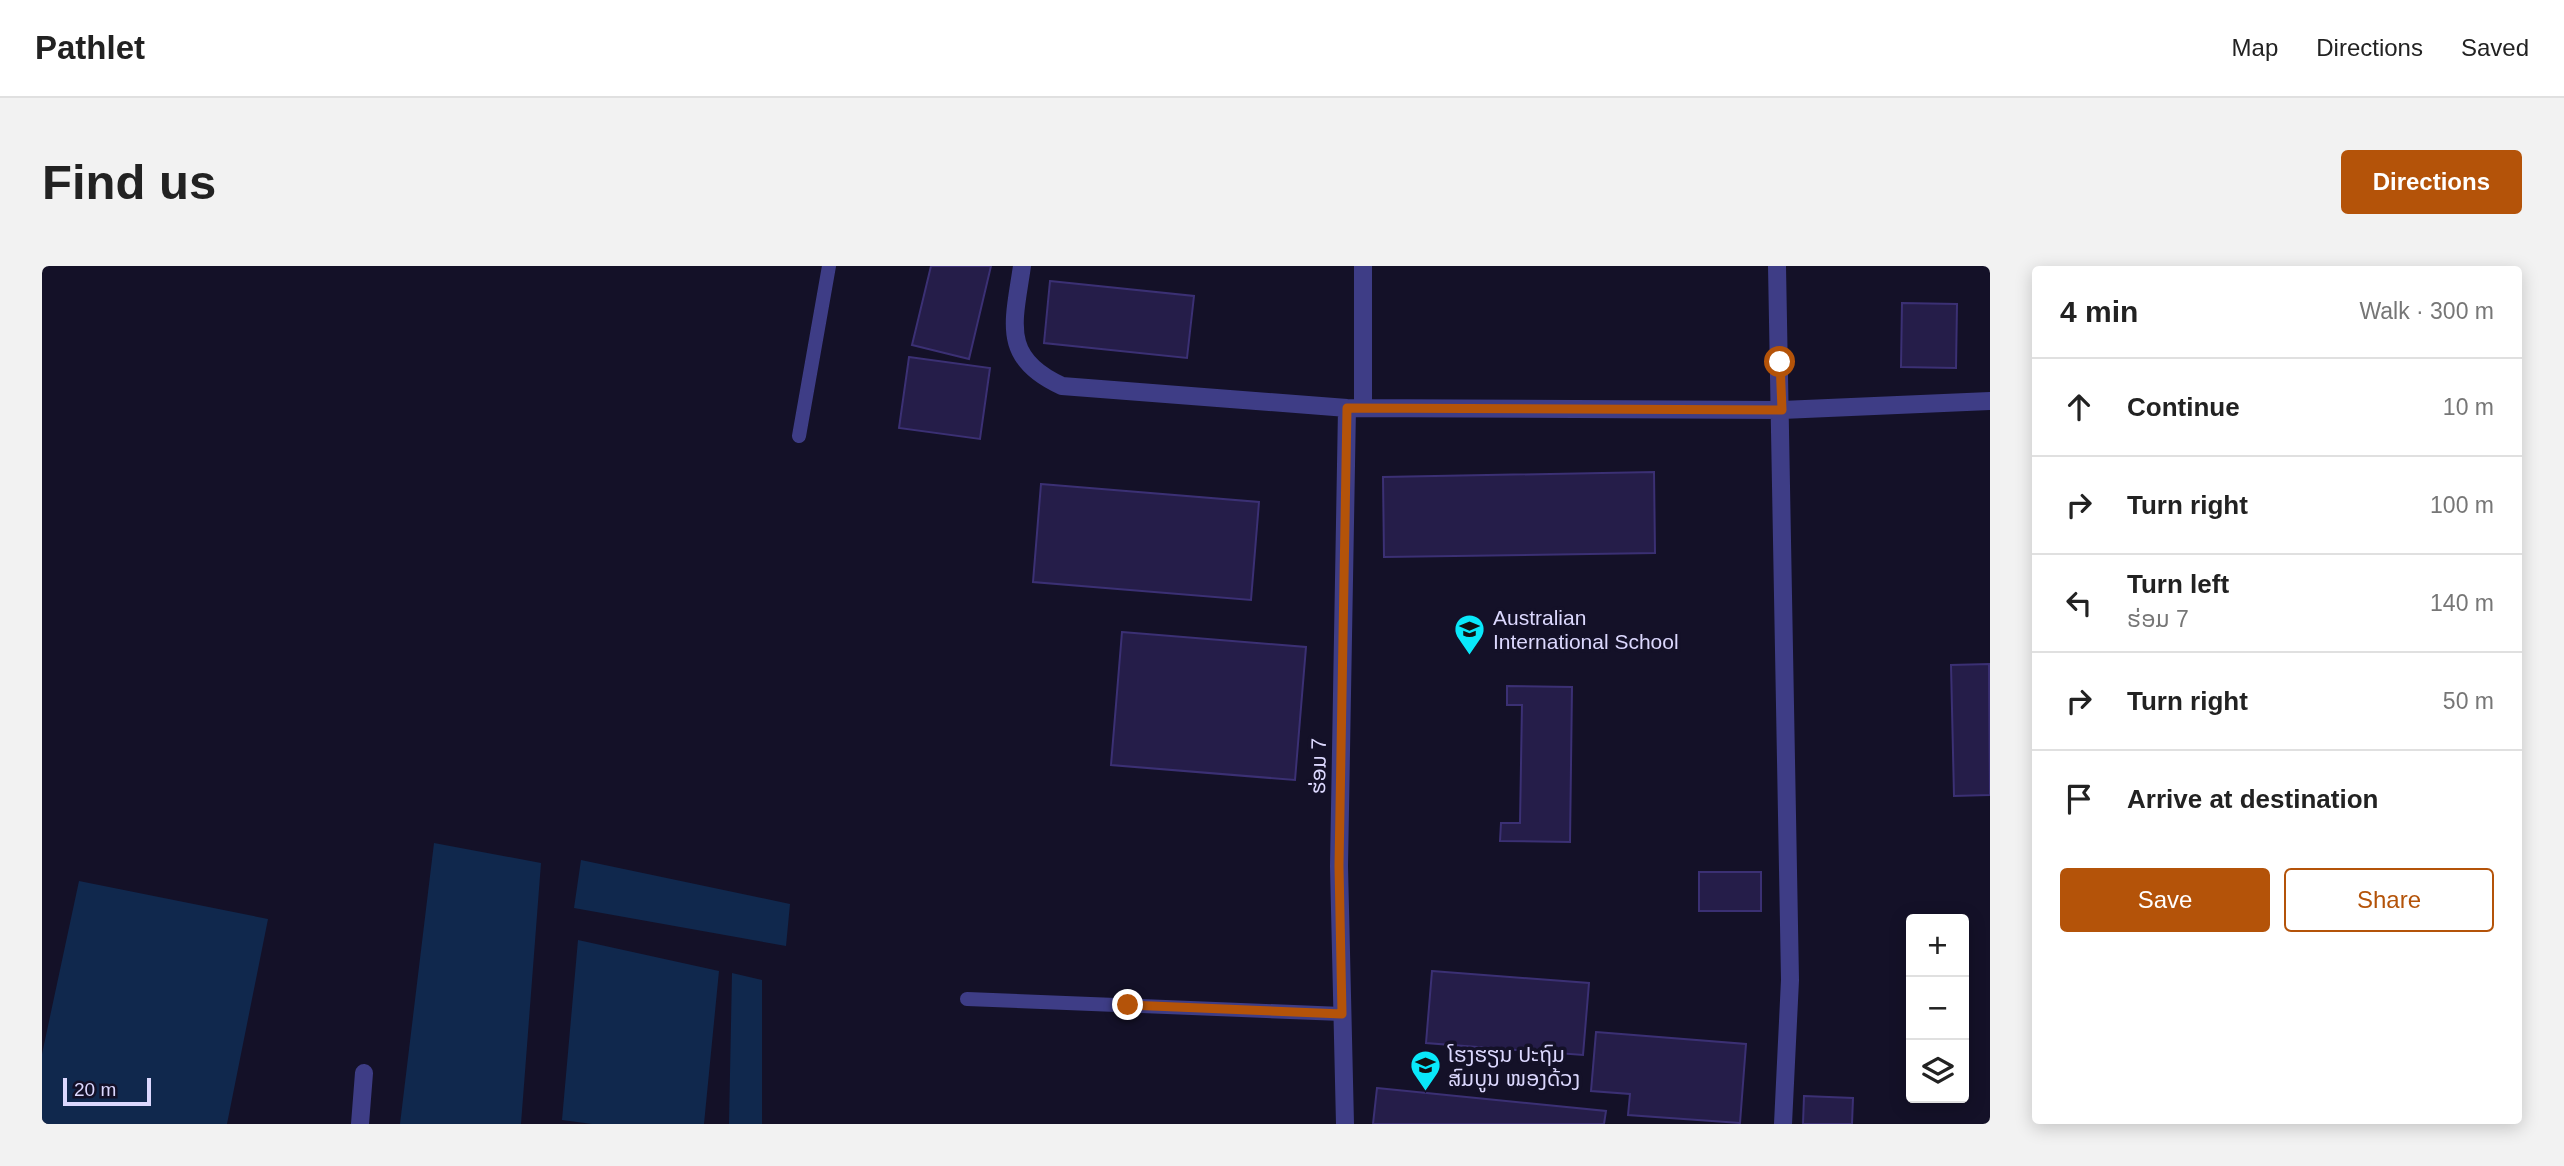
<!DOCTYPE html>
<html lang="en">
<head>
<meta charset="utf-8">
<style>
  :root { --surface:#fff; --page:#f2f2f2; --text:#222; --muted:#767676; --line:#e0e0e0; --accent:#b45309 }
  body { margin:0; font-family:Arial,"Noto Sans Lao",sans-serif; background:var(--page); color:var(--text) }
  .controls { position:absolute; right:21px; bottom:21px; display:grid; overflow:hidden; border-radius:7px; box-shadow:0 4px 18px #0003 }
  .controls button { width:63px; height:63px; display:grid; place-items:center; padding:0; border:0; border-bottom:2px solid var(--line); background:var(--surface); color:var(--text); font:35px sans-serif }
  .scale { position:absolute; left:21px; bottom:18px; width:88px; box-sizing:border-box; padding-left:7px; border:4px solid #dcd8fe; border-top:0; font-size:19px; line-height:24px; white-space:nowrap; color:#dcd8fe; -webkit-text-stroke:5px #141128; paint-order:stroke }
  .stop { position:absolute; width:21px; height:21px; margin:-16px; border:5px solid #b45309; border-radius:50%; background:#fff }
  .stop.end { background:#b45309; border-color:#fff; box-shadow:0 2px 7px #0008 }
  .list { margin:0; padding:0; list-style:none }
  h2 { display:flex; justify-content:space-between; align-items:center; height:91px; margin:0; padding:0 28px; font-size:30px }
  h2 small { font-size:23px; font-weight:400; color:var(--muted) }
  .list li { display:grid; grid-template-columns:46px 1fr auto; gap:21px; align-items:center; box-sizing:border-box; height:98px; padding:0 28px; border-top:2px solid var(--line) }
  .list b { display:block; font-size:26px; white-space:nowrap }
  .list p { margin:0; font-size:23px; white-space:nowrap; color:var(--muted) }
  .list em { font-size:23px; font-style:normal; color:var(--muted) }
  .actions { display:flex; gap:14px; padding:21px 28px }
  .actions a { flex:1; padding:16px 0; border:2px solid var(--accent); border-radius:7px; text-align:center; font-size:24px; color:var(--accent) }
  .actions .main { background:var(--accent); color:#fff }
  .icon { flex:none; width:38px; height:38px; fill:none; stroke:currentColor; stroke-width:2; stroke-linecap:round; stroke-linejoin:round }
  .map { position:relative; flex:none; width:1948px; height:858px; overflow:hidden; border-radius:7px }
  header { display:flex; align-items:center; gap:42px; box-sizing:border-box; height:98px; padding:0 35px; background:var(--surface); border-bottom:2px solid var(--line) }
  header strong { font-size:33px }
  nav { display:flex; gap:38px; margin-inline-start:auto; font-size:24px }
  .intro { display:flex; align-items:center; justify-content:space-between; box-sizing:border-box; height:168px; padding:0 42px }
  h1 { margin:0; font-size:49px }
  .button { padding:18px 32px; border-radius:7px; background:var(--accent); color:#fff; font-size:24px; font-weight:700 }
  main { display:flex; gap:42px; padding:0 42px }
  aside { flex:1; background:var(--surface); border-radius:7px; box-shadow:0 4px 18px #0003 }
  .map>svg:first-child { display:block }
  .water { fill:#10284d }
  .building { fill:#251d49; stroke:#3b3074; stroke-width:2 }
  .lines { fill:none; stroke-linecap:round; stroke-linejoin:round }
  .lane { stroke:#3e3d86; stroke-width:14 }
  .street { stroke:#3e3d86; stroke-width:18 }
  .route { stroke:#b45309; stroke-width:9 }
  .labels { text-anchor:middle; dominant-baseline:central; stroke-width:7; stroke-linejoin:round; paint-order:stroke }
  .poi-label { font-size:21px; fill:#dcd8fe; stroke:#141128; text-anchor:start }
  .street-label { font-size:21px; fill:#dcd8fe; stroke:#141128 }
</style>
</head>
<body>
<header>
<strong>Pathlet</strong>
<nav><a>Map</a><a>Directions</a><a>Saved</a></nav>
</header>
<div class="intro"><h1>Find us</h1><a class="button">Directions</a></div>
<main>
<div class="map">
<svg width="1948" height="858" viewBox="0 0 1948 858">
  <rect width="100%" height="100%" fill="#141128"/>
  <path class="water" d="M392,577L499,597L479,858H358Z
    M539,594L748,638L744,680L532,642Z
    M37,615L226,653L185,858H0V788Z
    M536,674L677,705L662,858H550L520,854Z
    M690,707L720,714V858H687Z"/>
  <path class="building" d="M889,0H949L927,93L870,79Z
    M1008,15L1152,30L1145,92L1002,77Z
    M1860,37L1915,38L1914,102L1859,101Z
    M867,91L948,102L938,173L857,162Z
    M1612,206L1613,287L1342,291L1341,211Z
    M999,218L1217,236L1209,334L991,316Z
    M1080,366L1264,381L1253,514L1069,499Z
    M1947,398L1948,529L1912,530L1909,399Z
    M1465,420L1530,421L1528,576L1458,575L1459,557H1478L1480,439H1465Z
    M1657,606H1719V645H1657Z
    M1390,705L1547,717L1541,789L1384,777Z
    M1554,766L1704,778L1698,857L1586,849L1588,828L1549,825Z
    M1335,822L1564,845L1562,858H1331Z
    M1762,830L1811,832L1810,858H1761Z"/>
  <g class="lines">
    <path class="lane" d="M757,170L787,0
      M925,733L1300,748"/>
    <path class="street" d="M980,0C972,56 958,92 1020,120L1305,142L1740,144L1948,135
      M1321,0V142
      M1735,0L1748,714L1741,858
      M318,858L322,807
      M1303,858L1297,600L1305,142"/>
  </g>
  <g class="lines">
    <path class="route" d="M1086,739L1300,748L1297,600L1305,142L1740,144L1738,96"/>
  </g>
  <defs>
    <symbol id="school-pin" viewBox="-11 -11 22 30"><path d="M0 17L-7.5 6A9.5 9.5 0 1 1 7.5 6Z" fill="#09e8fa" stroke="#141128"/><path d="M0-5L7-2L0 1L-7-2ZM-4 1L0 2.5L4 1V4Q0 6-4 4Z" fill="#111"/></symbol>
  </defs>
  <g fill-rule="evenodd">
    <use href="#school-pin" x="1410" y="346" width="35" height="47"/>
    <use href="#school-pin" x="1366" y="782" width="35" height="47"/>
  </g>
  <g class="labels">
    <g class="poi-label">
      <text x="1451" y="351">Australian<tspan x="1451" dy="24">International School</tspan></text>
      <text x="1406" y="788">ໂຮງຮຽນ ປະຖົມ<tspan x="1406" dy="24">ສົມບູນ ໜອງດ້ວງ</tspan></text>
    </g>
    <g class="street-label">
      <text transform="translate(1276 500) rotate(-89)">ຮ່ອມ 7</text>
    </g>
  </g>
</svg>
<div class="controls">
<button>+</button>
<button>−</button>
<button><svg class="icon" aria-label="layers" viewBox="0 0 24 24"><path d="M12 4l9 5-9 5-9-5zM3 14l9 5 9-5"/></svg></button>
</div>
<div class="scale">20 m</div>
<div class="stop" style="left:1738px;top:96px"></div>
<div class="stop end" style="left:1086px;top:739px"></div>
</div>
<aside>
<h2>4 min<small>Walk · 300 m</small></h2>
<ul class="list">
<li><svg class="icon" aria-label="ahead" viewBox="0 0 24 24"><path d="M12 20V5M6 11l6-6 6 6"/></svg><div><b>Continue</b></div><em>10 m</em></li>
<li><svg class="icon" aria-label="right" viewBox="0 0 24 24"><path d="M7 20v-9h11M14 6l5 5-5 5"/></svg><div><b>Turn right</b></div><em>100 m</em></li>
<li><svg class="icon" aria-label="left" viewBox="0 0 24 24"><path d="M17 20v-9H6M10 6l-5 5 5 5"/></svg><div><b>Turn left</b><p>ຮ່ອມ 7</p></div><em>140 m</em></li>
<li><svg class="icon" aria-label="right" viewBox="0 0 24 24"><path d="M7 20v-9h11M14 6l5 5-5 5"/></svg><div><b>Turn right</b></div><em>50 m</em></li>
<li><svg class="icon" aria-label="arrive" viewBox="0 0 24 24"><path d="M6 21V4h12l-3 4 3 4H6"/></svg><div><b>Arrive at destination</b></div></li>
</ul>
<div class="actions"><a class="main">Save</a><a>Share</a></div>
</aside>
</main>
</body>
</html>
